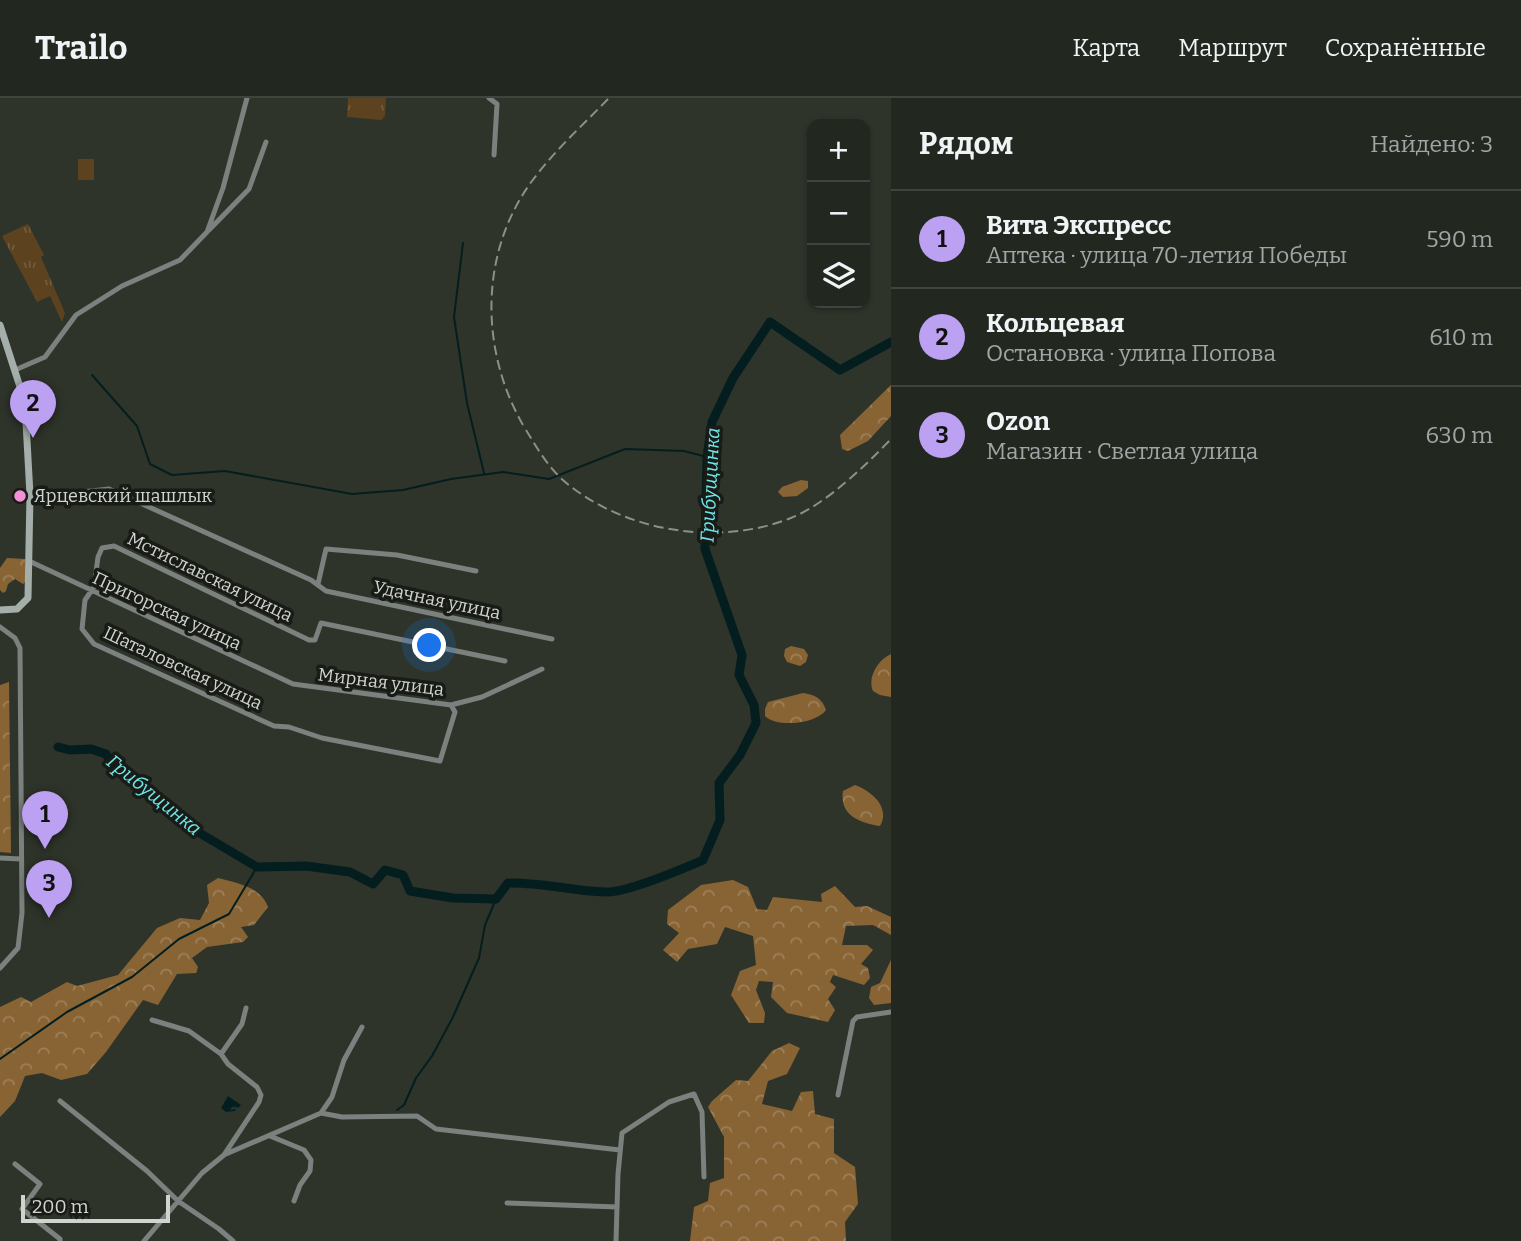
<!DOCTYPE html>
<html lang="ru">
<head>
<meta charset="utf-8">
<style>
  :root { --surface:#222720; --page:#2a2f29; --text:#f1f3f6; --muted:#a2a5a5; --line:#3f443e; --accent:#bca0f2 }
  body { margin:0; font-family:Bitter,serif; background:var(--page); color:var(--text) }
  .controls { position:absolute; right:21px; top:21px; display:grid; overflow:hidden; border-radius:14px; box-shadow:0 2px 5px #0004 }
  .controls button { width:63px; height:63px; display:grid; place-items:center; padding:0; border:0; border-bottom:2px solid var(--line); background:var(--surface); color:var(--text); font:35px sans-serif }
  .scale { position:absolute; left:21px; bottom:18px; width:149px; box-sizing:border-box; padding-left:7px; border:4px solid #d0d4ce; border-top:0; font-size:19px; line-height:24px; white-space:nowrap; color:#d0d4ce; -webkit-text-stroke:5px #181b16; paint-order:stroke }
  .you { position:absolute; left:430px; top:548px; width:24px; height:24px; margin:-18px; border:5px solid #fff; border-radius:50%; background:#1a73e8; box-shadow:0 0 0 10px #1a73e833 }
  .badge { display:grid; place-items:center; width:46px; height:46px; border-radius:50%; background:var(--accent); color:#111; font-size:23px; font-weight:700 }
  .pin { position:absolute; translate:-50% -58px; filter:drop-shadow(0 2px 4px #0008) }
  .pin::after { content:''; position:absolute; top:37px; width:24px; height:21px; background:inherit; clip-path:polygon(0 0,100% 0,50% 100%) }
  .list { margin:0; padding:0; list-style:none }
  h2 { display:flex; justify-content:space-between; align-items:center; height:91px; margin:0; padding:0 28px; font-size:30px }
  h2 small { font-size:23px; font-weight:400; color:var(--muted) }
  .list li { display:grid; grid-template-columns:46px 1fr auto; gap:21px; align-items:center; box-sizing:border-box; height:98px; padding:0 28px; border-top:2px solid var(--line) }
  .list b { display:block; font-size:26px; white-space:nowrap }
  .list p { margin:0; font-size:23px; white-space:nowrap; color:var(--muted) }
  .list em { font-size:23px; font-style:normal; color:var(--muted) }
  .icon { flex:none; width:38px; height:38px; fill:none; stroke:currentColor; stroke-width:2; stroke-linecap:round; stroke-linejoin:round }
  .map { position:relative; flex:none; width:891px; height:1143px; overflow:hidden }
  header { display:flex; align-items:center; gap:42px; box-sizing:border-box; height:98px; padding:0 35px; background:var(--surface); border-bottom:2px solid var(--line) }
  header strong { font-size:33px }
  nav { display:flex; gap:38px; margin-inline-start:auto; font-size:24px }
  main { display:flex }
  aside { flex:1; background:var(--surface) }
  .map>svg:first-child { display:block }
  .grass { fill:url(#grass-tufts) }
  .forest { fill:url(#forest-crowns) }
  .pitch { fill:#5c421e }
  .water { fill:url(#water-ripples) }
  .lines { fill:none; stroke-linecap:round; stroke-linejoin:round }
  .stream { stroke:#041e1f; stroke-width:2 }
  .river { stroke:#041e1f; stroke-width:9 }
  .street { stroke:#7b817e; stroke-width:5 }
  .secondary { stroke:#a4aeaa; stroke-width:7 }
  .rail { stroke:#8c9089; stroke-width:2; stroke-dasharray:10 5; stroke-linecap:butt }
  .poi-dot { fill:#f391d6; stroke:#181b16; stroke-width:2.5 }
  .labels { text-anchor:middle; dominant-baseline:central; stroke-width:7; stroke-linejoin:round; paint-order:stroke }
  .poi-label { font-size:18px; fill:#d0d4ce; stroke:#181b16; text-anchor:start }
  .street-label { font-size:18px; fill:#d0d4ce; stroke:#181b16 }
  .water-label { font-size:19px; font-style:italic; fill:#6ee8ea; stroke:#181b16 }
</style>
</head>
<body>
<header>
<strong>Trailo</strong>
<nav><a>Карта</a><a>Маршрут</a><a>Сохранённые</a></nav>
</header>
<main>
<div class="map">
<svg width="891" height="1143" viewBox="0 0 891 1143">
  <defs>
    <pattern id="grass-tufts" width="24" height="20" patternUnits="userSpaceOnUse" patternTransform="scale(1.75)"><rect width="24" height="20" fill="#5c421e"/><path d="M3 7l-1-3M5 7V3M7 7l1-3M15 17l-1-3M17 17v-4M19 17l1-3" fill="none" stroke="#725c3e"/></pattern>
    <pattern id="forest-crowns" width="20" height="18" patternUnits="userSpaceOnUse" patternTransform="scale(1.75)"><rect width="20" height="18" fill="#886435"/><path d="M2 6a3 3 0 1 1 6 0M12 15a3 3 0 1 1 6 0" fill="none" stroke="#9d805a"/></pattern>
    <pattern id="water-ripples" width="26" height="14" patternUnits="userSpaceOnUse" patternTransform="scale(1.75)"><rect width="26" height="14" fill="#041e1f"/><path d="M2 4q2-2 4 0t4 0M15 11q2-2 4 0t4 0" fill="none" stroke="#283e3e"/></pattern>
  </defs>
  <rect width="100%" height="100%" fill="#2e342a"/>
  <path class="grass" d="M348,0H386L385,18L381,22L347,19Z
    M28,126L44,157L41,159L65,215L62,224L50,198L37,204L2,138Z"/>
  <path class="forest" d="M891,287V318L868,343L848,353L842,351L840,337Z
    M801,382L808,383V390L797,398L783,399L778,394L782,389Z
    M7,460L25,461L26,483L23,486L15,481L8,486L6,493L3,495L0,492V470Z
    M791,548L804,551L808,557L806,564L800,568L787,564L784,558L785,551Z
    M891,556V599L880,597L873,593C867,579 878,562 891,556Z
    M9,584L11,755L0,754V587Z
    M803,595C815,597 822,600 826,612C816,626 777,630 765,618V611L768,604Z
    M855,687C871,693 891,709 880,728C860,725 839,717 843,693Z
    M218,780C237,785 261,789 268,809L254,827L241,829L248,839L243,844L207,849L192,860L198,869L196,875L177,876L158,907L143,902L106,954L87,976L61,982L42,975L25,978L15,1003L0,1019V909L21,899L31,904L67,884L77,888L118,877L157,830L180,820L200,822L209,805L207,787Z
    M733,782L748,789L757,811L767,812L773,799L822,804L821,796L835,788L855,809L867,808L891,819V837L873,827L846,828L842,847H867L873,852L861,866L868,870L870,880L864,887L833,877L830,884L836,889L828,901L835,912L828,924L787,915L771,899L773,884L759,883L756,892L765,915L764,925H749L731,897L740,873L756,867L753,838L725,829L717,846L688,851L677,864L663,852L679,835L667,826L668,812L701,787Z
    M891,862V905L874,907L869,900L871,889L880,885Z
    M789,945L800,950L787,976L768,983L762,1006L792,1013L801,994L813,993L815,1016L834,1021V1055L855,1069L858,1106L845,1124L846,1143H690L694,1109L708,1103L710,1085L724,1080V1039L708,1009L712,1003L736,982L748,983L772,953Z"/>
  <path class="pitch" d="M78,61H94V82H78Z"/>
  <path class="water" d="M228,998L241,1007L235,1013L226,1014L221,1010Z"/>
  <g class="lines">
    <path class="stream" d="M463,145L454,219L467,305L484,375
      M92,277L137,328L150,366L172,377L225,373L352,396L403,392L451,381L503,374L549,381L625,351L684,353L707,359
      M0,961L67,914L132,879L179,841L229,816L257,769
      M397,1012L404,1007L416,980L432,958L453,919L479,860L485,827L496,801"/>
    <path class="river" d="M58,649L70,652L91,651L106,656L117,673L181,724L257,769L306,768L350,774L373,786L385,772L403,777L410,793L453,800L496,801L508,785C541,784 572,793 605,794C627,795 682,771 703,762L720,722L719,685L740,657L756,625L754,607L739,577L742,557L705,451L707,359L712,324L733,280L770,224L840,272L891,244"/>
    <path class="street" d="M489,0L497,6L494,57
      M209,132L249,91L266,44
      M15,272L45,259L76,217L122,188L180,162L207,134L223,90L247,0
      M30,397L65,396L109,391L311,482L326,493L552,541
      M29,463L293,586L451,607L482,599L542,571
      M318,486L326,451L397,457L476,473
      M0,529L15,540L20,550L22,815L18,850L0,870
      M451,607L455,614L440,663L322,640L289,629L274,628L94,546L82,531L85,502L94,489L98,459L102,450L114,448L309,542H315L321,525L505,563
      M0,760L21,761
      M221,956L242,926L246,910
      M838,997L853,923L857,919L891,914
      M60,1003L147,1073L178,1103L219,1131L233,1143
      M321,1015L342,1019L417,1018L436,1031L620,1052
      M270,1038L304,1052L311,1062L310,1073L300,1087L294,1103
      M226,1056L321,1015L332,999L344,962L362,929
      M15,1066L40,1086L22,1111L60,1141V1143
      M507,1105L617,1109
      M144,1143L202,1075L224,1057L259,1004L261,997L257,989L228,966L221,956L189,933L152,922
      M616,1143L618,1076L622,1035L669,1004L694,996L702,1014L704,1079"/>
    <path class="secondary" d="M0,227L21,292L26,324L30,397L28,500L17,511L0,512"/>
    <path class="rail" d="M523,327C480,252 479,155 532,83C554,53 583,27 609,0
      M526,332C537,350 548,369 564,383C624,434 718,449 791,420C826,406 865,368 891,341"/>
  </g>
  <circle class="poi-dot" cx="20" cy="398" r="7"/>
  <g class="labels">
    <g class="poi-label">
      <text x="34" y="398">Ярцевский шашлык</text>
    </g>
    <g class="street-label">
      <text transform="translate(210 479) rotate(26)">Мстиславская улица</text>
      <text transform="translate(437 502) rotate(12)">Удачная улица</text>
      <text transform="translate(167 513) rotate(25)">Пригорская улица</text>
      <text transform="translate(183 570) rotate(25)">Шаталовская улица</text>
      <text transform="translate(381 584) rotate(7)">Мирная улица</text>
    </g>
    <g class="water-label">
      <text transform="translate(710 387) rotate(-87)">Грибущинка</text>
      <text transform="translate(154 697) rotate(39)">Грибущинка</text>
    </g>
  </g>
</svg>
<div class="controls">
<button>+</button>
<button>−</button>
<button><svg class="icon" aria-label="layers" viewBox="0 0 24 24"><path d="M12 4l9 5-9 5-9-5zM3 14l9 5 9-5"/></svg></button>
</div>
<div class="scale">200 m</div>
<div class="you"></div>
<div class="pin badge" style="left:45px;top:751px">1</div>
<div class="pin badge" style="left:33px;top:340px">2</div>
<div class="pin badge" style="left:49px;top:820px">3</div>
</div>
<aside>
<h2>Рядом<small>Найдено: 3</small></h2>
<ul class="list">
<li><span class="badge">1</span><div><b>Вита Экспресс</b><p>Аптека · улица 70-летия Победы</p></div><em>590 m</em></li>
<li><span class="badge">2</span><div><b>Кольцевая</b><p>Остановка · улица Попова</p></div><em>610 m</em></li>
<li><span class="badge">3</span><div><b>Ozon</b><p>Магазин · Светлая улица</p></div><em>630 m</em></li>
</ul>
</aside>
</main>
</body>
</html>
